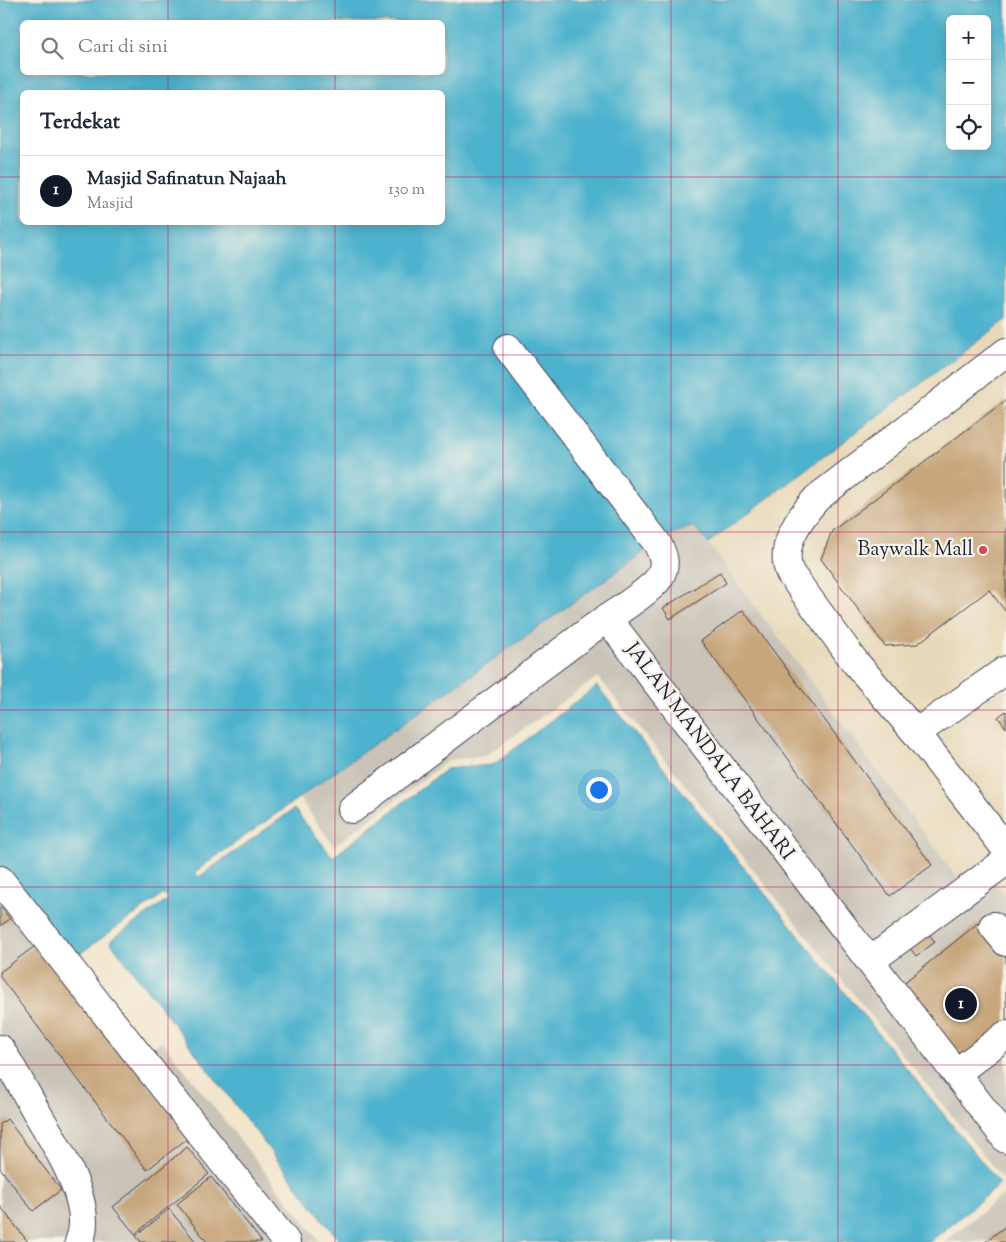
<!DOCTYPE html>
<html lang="id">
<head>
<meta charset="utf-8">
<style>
  :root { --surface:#fff; --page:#f2f2f3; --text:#1f2937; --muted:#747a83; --line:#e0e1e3; --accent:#111827 }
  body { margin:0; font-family:"Sorts Mill Goudy",serif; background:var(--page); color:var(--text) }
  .controls { position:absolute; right:15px; top:15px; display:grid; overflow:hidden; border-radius:8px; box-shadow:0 2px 12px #0003 }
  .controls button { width:45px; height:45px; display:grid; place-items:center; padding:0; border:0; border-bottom:1px solid var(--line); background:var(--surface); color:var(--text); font:25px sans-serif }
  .you { position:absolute; left:598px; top:789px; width:18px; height:18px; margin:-12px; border:4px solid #fff; border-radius:50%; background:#1a73e8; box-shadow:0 0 0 8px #1a73e833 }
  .badge { display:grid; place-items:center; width:32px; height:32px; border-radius:50%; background:var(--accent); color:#fff; font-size:16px; font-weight:700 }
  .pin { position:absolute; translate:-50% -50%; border:2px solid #fff; box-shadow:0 1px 5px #0006 }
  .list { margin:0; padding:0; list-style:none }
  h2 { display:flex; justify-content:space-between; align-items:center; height:65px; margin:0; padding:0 20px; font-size:21px }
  h2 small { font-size:16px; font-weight:400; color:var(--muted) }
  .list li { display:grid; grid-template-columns:32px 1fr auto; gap:15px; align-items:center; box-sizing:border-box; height:70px; padding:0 20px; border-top:1px solid var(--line) }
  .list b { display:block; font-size:19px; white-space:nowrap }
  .list p { margin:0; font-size:16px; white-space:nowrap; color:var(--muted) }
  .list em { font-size:16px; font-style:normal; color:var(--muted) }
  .icon { flex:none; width:28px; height:28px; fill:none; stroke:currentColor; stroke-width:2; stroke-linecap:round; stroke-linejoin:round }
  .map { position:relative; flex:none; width:1006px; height:1242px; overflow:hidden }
  .search { position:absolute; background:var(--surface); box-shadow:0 2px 12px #0003; left:20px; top:20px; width:425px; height:55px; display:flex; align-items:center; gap:12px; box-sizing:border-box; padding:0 18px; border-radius:8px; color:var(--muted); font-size:19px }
  .panel { position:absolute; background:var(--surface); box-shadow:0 2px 12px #0003; left:20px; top:90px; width:425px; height:135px; border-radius:8px }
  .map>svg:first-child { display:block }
  .built { fill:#e8d9ba }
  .industrial { fill:#c9c3b8 }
  .water { fill:#4eb2cd; stroke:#386a84; fill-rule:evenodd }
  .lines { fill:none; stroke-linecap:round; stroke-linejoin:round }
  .river { stroke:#4eb2cd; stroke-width:39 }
  .building { fill:#c7a67c }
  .minor-casing { stroke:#413f51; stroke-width:30 }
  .minor { stroke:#fff; stroke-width:28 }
  .grid { fill:none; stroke:#c2185b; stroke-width:1; stroke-opacity:0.55 }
  .poi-dot { fill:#d1495b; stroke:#f7f3e8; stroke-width:2 }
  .labels { text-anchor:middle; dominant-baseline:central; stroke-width:4.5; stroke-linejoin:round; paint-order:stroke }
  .poi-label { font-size:20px; fill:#22223b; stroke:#f7f3e8; text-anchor:end }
  .street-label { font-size:20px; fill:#22223b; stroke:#f7f3e8 }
</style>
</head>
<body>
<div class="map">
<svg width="1006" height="1242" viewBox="0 0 1006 1242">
  <rect width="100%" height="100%" fill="#f7f3e8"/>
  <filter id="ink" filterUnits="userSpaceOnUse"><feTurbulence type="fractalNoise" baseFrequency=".02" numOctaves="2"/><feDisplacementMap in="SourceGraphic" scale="10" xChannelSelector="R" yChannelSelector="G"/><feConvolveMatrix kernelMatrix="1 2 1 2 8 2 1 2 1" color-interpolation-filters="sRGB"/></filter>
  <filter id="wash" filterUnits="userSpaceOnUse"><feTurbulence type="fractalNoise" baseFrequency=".0096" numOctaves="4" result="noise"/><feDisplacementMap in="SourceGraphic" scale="20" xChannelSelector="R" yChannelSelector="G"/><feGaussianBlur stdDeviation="1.12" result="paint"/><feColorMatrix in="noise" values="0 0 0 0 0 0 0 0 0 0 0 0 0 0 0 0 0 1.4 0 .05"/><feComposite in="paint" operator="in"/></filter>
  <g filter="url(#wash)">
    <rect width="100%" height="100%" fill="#f2e5cc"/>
    <path class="built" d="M1006,320V896L981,863L957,878L708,543Z"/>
    <path class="industrial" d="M694,526L708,543L957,878L980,863L1006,896V1183L598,677L485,756L449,760L334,846L299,798L668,535Z
      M0,864L75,958L146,1052L162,1041L320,1242H0Z
      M1006,1192V1242H944Z"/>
    <path class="water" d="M0,0H1006V320L708,543L694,526L668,535L75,957L0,864ZM950,19H987V146H950ZM22,22H442V72H22ZM22,92H442V222H22Z
      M597,686L1000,1184L930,1242H340L110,941L294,809L333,857L446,769L493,765Z"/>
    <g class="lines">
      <path class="river" d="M180,883L214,930"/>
    </g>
    <g id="blocks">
      <path class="building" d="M1006,400V612L989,590L917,644L885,646L821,559L832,531Z
        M720,572L726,583L670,619L663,608Z
        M743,610L932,865L890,896L701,641Z
        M1006,711V728L998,717Z
        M0,906L10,919L0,926Z
        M978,923L1006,958V1023L961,1060L901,985Z
        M929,934L935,942L916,956L909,947Z
        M39,943L188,1138L147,1170L0,977V972Z
        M7,1119L61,1190L33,1211L0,1168V1124Z
        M187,1147L209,1174L135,1234L113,1207Z
        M211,1177L262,1242H207L177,1204Z
        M0,1206L28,1242H0Z
        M169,1209L196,1242H141L136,1236Z
        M1006,1226V1242H985Z"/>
    </g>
  </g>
  <g filter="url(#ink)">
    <use href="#blocks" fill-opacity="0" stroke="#413f51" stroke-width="1"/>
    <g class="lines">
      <defs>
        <path id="minor" d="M1006,352L817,498C801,516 778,547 790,573L855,662L916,733L1006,849
          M607,618L1006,1139
          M916,733L1006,670
          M352,809C431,750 510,690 589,631C606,618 649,593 659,578C667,565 664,556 657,543L508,348
          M0,880L286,1242
          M993,926L1006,942
          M870,961L1006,861
          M0,1049C13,1069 24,1090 36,1111C55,1144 96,1204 79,1242
          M956,1073L1006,1035"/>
      </defs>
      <use href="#minor" class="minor-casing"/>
      <use href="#minor" class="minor"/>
    </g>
  </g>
  <path class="grid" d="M168,0V22M335,0V22M503,0V1242M671,0V1242M838,0V1242M168,72V92M335,72V92M0,177H22M442,177H1006M168,222V1242M335,222V1242M0,355H1006M0,532H1006M0,710H1006M0,887H1006M0,1065H1006"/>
  <circle class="poi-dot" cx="983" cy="550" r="5"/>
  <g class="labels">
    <g class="poi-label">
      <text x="973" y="550">Baywalk Mall</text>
    </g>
    <g class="street-label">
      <text transform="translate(709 752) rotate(53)">JALAN MANDALA BAHARI</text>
    </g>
  </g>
</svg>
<div class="controls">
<button>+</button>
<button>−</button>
<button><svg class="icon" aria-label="locate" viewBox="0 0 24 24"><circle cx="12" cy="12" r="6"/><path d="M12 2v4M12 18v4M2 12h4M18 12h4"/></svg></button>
</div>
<div class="you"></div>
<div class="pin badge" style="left:961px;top:1004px">1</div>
<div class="search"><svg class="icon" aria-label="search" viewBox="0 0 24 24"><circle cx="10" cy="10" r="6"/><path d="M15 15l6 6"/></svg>Cari di sini</div>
<section class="panel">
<h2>Terdekat<small></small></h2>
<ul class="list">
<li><span class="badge">1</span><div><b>Masjid Safinatun Najaah</b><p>Masjid</p></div><em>130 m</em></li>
</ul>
</section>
</div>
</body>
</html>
